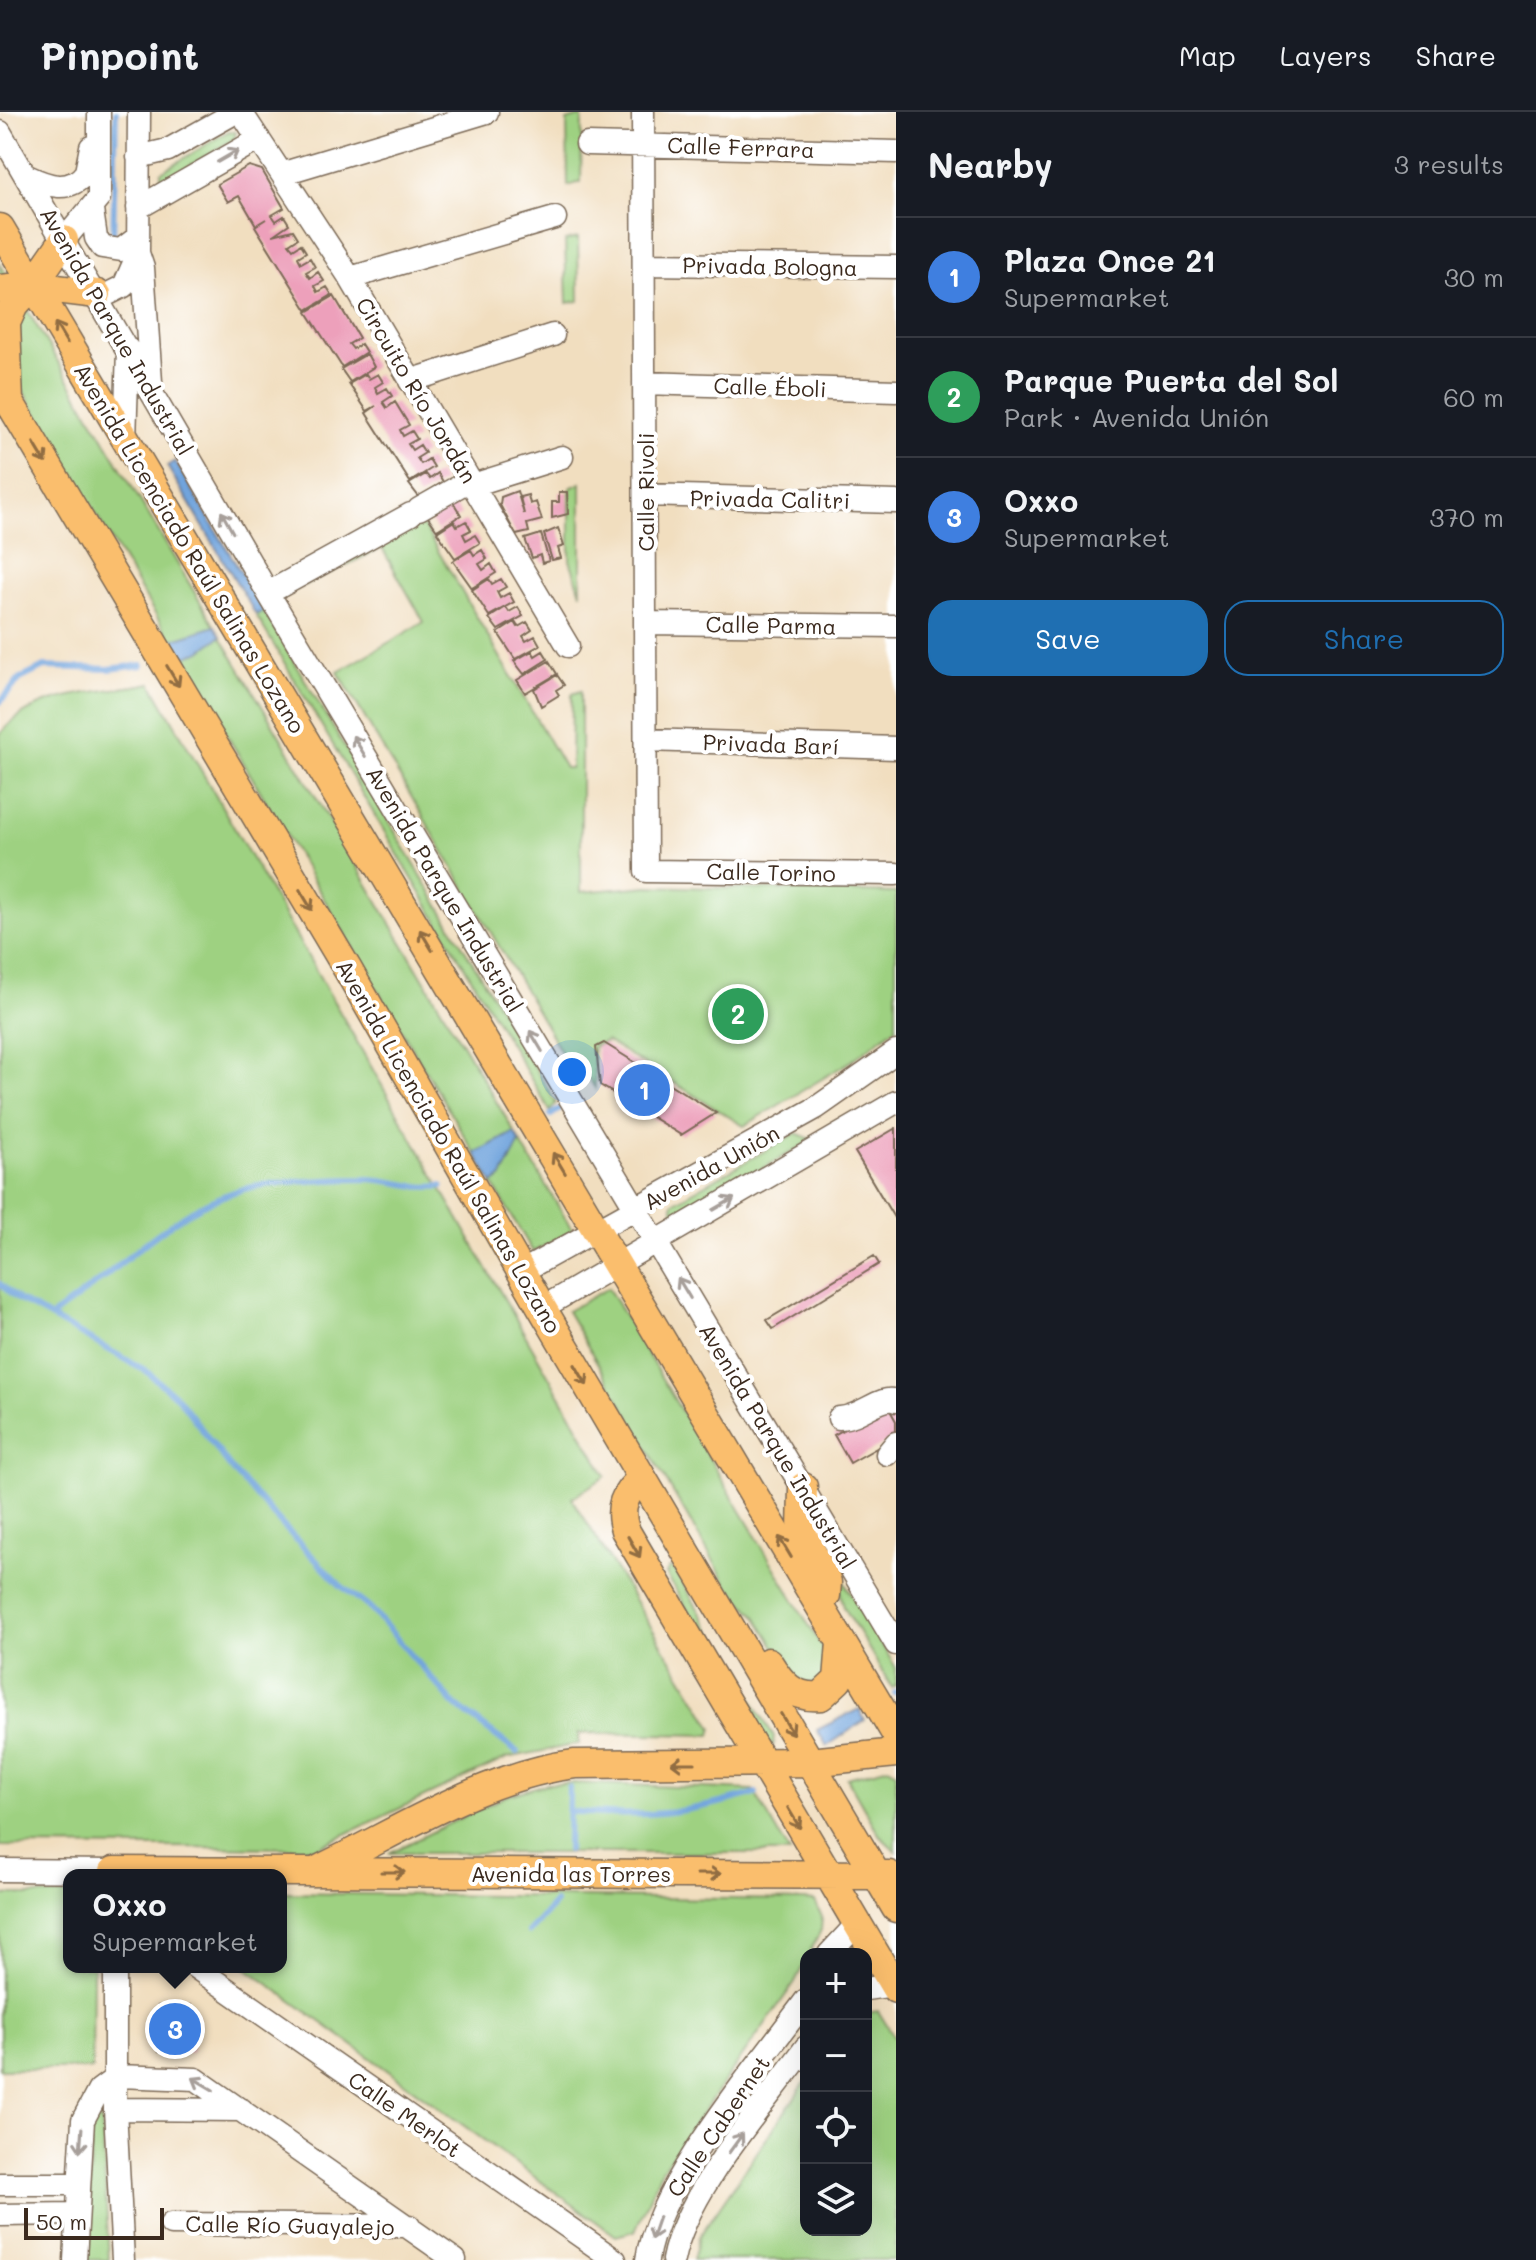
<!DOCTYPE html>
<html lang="en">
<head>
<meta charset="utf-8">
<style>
  :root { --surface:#171b24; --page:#242831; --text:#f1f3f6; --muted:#9ea1a6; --line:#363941; --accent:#1f6fb2 }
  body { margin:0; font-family:Mali,sans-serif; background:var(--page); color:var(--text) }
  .controls { position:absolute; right:24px; bottom:24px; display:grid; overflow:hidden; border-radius:16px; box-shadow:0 8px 32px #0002 }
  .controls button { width:72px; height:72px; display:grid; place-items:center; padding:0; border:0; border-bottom:2px solid var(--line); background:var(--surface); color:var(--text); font:40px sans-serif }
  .scale { position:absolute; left:24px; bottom:20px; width:140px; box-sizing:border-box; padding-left:8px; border:4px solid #3b2a1e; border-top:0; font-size:22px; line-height:28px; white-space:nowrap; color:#3b2a1e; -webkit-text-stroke:6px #fff; paint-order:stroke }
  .you { position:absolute; left:572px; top:960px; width:28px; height:28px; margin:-20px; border:6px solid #fff; border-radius:50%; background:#1a73e8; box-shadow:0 0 0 12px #1a73e833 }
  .badge { display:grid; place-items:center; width:52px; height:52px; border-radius:50%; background:var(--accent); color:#fff; font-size:26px; font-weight:700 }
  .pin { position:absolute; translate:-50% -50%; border:4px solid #fff; box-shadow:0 2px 8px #0006 }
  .popup { position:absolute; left:63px; top:1757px; width:224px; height:104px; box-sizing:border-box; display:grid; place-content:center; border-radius:16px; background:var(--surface); filter:drop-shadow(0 2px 6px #0005); font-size:26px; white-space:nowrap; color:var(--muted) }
  .popup b { font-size:30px; color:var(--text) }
  .popup::after { content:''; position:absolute; left:50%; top:100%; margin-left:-16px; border:16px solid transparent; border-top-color:var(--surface) }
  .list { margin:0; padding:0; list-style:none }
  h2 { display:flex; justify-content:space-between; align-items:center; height:104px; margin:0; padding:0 32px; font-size:34px }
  h2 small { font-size:26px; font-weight:400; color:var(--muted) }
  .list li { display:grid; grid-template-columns:52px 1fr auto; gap:24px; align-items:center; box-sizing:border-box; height:120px; padding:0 32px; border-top:2px solid var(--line) }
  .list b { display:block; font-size:30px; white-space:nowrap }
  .list p { margin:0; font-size:26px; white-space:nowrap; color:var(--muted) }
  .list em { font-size:26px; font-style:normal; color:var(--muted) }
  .actions { display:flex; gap:16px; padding:24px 32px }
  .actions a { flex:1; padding:18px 0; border:2px solid var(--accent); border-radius:24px; text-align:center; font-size:28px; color:var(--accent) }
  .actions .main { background:var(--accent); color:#fff }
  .icon { flex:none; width:44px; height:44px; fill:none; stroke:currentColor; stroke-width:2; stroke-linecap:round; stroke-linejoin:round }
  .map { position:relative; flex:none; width:896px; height:2148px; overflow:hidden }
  header { display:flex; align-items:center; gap:48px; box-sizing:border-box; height:112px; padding:0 40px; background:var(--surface); border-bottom:2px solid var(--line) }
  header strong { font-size:38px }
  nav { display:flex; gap:44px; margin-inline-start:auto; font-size:28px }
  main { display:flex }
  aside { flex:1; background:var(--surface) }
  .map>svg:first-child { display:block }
  .green { fill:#9ed181; stroke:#6c7e50; stroke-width:2 }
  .water { fill:#71a4dd; stroke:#56677e; stroke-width:2 }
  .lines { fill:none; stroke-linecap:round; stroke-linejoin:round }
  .stream { stroke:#71a4dd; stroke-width:6 }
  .building { fill:#eda0bb }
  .minor-casing { stroke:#7b6956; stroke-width:25 }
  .major-casing { stroke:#7b6956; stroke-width:31 }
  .minor { stroke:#fff; stroke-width:22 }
  .major { stroke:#fabe6d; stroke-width:28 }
  .oneway { stroke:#a79f9a }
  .oneway2 { stroke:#916d42 }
  .labels { text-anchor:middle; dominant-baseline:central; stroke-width:8; stroke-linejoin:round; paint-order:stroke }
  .street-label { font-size:22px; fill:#3b2a1e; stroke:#fff }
</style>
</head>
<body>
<header>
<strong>Pinpoint</strong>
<nav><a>Map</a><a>Layers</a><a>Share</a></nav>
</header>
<main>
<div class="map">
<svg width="896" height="2148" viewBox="0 0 896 2148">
  <rect width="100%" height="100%" fill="#fff"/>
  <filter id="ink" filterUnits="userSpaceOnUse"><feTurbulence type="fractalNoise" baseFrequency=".0125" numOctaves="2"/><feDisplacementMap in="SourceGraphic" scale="16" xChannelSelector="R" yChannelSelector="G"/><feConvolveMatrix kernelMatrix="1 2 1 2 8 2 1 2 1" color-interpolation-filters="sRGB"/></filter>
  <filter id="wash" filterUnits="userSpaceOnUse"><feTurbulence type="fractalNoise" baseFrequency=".006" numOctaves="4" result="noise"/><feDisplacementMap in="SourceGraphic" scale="32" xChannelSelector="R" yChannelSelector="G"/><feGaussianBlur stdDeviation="1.8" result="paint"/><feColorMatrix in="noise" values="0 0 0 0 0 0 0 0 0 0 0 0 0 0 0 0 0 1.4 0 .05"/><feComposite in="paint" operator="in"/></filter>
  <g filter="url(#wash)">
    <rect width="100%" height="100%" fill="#f1debf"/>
    <path class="green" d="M582,4L581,70L568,74L567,9Z
      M229,19L236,20L234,27L166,68H161V60Z
      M578,126L579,189L567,191L565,129Z
      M0,152L573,1119L533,1140L0,240Z
      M581,371V481L570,448V376Z
      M417,403L565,656H571L572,582L581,579V780L648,774L896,781V915L853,948L744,1014L606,929L593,935L595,976L579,952L577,967L338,560L424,510L382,436L292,479Z
      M264,499L556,991L550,999L256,503Z
      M151,571L606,1364L572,1386L713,1616L711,1623L579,1621V1632L507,1646L316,1736L0,1734V622C36,578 99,582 151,571Z
      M796,1021L813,1028L679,1104L673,1101V1091Z
      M608,1176L829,1547L828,1558L816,1571L807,1572L793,1564L756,1504L728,1474L567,1199Z
      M813,1419L896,1556V1574L892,1576L844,1495L836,1462Z
      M669,1456L675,1458L774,1625L773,1633L767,1632L666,1462Z
      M889,1655L896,1660V1739L880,1724L847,1666Z
      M572,1671L753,1678L790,1741H389L506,1684L546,1672Z
      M281,1781L801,1788L815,1789L822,1805L821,1818L795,1870L661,2059L635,2119L616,2124L245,1855H281Z
      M0,1783H69V1855H93L92,1957H0Z
      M878,1899L896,1928V2148H693L699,2125L806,1969V2118H866V1901Z
      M97,2005L102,2011L109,2148H89L91,2009Z"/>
    <path class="water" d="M175,349L264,499L256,503L167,354Z
      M215,514L221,524L201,539L181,546L171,528Z
      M514,1020L520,1030L502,1065L493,1072L475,1041Z
      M859,1597L865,1608L827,1634L817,1618Z"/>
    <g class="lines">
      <path class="stream" d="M113,129L116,0
        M0,590L20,567L44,555L109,557L142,553
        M551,1003L560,997
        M0,1172L19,1188L145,1258L179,1287L233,1359L284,1415L340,1473L371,1497L454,1592L517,1640
        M54,1202C128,1155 182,1079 278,1071C305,1069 336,1067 363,1067C390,1066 414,1078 442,1074
        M895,1581H896
        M569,1699C640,1707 687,1702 756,1681
        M568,1738L569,1676
        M529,1820L555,1791"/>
    </g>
    <g id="blocks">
      <path class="building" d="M249,54L262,58L284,96L272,103L276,109L284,104L289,112L273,123L293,118L298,126L289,132L293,137L301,132L306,140L298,145L301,151L310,146L315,155L306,160L310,166L318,160L324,169L315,174L318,180L327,175L332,183L307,198L255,114L266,107L256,113L239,84L228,90L217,72Z
        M334,184L359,226L349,232L353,237L361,232L366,240L342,255L307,200Z
        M367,242L374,255L350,270L341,257Z
        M366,262L369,267L378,262L383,270L375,275L378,281L387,276L392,284L383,290L387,296L395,290L409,313L400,318L403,324L412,319L417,327L408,332L412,338L420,333L425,341L417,346L421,352L429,347L434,355L410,370L366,301L376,294L367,299L349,272Z
        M438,361L443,370L419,385L409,372L426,362L430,367Z
        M517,379L524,402L520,385L528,383L530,392L536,390L542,408L527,412L529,420L516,423L500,393L501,385Z
        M559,380H567L568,402L552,406V390H559Z
        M453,390L461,403L437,418L428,405Z
        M454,409L457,414L466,409L471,418L463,422L466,428L475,423L480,431L455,446L437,420Z
        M558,416L564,434L558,436L561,446L552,448L544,422Z
        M541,422L549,449L542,451L540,443L532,446L525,427Z
        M471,438L474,443L482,438L487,447L479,452L483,458L491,452L496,461L472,476L453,449Z
        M489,467L492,472L501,467L506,475L497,480L500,486L509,481L514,490L489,504L472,478Z
        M506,495L509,500L518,495L523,504L498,518L489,506Z
        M515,510L518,515L527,510L532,518L523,524L526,529L535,524L540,533L515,547L498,521Z
        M532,539L535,544L543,539L548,547L524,562L514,549Z
        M549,549L557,562L525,581L517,568Z
        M557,563L564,573L556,578L559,583L541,594L534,577Z
        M604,931L716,1001L681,1023L600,973L596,935Z
        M896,1016V1109L855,1040Z
        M874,1144L879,1152L773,1217L767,1208Z
        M887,1293L896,1309V1325L850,1351L834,1323Z
        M191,1893L192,1940H159L158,1894Z"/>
    </g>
  </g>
  <g filter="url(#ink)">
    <use href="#blocks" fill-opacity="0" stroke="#7b6956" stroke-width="2"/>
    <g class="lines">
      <defs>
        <path id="minor" d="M139,0L138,141L143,156L151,270
          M241,0L350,166L568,534
          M643,0L646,759L896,762
          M0,20L268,481L896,1532
          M587,32L896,40
          M138,45L168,38L236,0
          M284,61L487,0
          M27,64C48,74 70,82 86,60L91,35
          M138,96L259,27
          M92,98L96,126L102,135L121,138L138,125
          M64,128L99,86V0
          M644,152L896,155
          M350,166L555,106
          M97,182H108L124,174L137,144
          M410,269L553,223
          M644,271L896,279
          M125,328L128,237
          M473,373L562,345
          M645,383L896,390
          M419,397L470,368
          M268,481L411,402
          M645,511L896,514
          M646,628L896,636
          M521,1160L816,996L896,940
          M542,1196L896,990
          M839,1306C861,1306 881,1282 896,1289
          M887,1342L896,1331
          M0,1758L114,1759V1763
          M829,1842L857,1812
          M115,1855V1997L123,2148
          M195,1855L615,2148
          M866,1877L894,1873
          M115,1997L242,1998
          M0,2072H78
          M0,2103L76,2102
          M171,2112L409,2114
          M75,2148L83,2008L99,1978L118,1964L196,1967L455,2148
          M647,2148C657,2072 759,1952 806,1888
          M673,2148C686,2079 764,1993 806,1935"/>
        <path id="major" d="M0,116L896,1622
          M0,177L32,174L97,182
          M0,274L348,858L542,1196L896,1796
          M9,290L6,211L14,193L32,174L64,128
          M642,1367C624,1380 618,1397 625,1418L896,1877
          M803,1375L802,1421L827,1470L826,1483
          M768,1550C781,1571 793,1587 821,1584L838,1568L841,1530
          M320,1757C399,1719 488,1662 575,1652L810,1650L896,1641
          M114,1759L889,1763"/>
      </defs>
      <use href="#minor" class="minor-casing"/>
      <use href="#major" class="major-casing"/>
      <use href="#minor" class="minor"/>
      <use href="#major" class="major"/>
    </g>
    <defs><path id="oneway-shaft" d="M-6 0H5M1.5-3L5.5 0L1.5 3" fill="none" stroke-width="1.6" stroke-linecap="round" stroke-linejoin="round" transform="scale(2)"/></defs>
    <g class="oneway">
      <use href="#oneway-shaft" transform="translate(228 44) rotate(-30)"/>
      <use href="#oneway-shaft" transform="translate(227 410) rotate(-119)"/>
      <use href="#oneway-shaft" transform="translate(359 634) rotate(-121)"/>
      <use href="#oneway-shaft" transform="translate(536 929) rotate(-121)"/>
      <use href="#oneway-shaft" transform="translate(724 1092) rotate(-30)"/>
      <use href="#oneway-shaft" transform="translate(684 1176) rotate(-121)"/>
      <use href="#oneway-shaft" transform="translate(203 1972) rotate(-149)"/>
      <use href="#oneway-shaft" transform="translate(81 2028) rotate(94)"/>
      <use href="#oneway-shaft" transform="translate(736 2031) rotate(-54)"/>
      <use href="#oneway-shaft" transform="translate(655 2116) rotate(109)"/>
    </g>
    <g class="oneway2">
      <use href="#oneway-shaft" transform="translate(61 221) rotate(-121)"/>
      <use href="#oneway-shaft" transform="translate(40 341) rotate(59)"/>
      <use href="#oneway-shaft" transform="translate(173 564) rotate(59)"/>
      <use href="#oneway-shaft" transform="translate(306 788) rotate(59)"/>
      <use href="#oneway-shaft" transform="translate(426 828) rotate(-121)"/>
      <use href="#oneway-shaft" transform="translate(559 1051) rotate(-121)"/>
      <use href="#oneway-shaft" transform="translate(581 1263) rotate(60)"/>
      <use href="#oneway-shaft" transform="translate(634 1435) rotate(60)"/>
      <use href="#oneway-shaft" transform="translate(785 1435) rotate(-121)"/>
      <use href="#oneway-shaft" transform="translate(787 1612) rotate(59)"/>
      <use href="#oneway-shaft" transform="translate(683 1651) rotate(180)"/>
      <use href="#oneway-shaft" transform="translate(794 1706) rotate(59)"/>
      <use href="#oneway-shaft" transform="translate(393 1760)"/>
      <use href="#oneway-shaft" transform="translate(709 1762)"/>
    </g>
  </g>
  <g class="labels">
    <g class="street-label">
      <text transform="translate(741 35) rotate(2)">Calle Ferrara</text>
      <text transform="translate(770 154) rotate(1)">Privada Bologna</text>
      <text transform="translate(117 219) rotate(60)">Avenida Parque Industrial</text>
      <text transform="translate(770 275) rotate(2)">Calle Éboli</text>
      <text transform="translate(417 278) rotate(59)">Circuito Río Jordán</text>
      <text transform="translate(645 380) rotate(-90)">Calle Rivoli</text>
      <text transform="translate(770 387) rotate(1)">Privada Calitri</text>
      <text transform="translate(190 436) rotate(59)">Avenida Licenciado Raúl Salinas Lozano</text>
      <text transform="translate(771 513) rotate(1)">Calle Parma</text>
      <text transform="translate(771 632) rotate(2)">Privada Barí</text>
      <text transform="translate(771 760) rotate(1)">Calle Torino</text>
      <text transform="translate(445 777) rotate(59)">Avenida Parque Industrial</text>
      <text transform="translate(449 1034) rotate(60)">Avenida Licenciado Raúl Salinas Lozano</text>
      <text transform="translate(711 1055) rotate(-29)">Avenida Unión</text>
      <text transform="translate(778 1334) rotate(59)">Avenida Parque Industrial</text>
      <text x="571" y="1761">Avenida las Torres</text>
      <text transform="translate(405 2002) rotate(35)">Calle Merlot</text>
      <text transform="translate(718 2014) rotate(-56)">Calle Cabernet</text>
      <text transform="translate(290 2113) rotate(1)">Calle Río Guayalejo</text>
    </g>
  </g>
</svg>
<div class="controls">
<button>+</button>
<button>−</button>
<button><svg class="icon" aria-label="locate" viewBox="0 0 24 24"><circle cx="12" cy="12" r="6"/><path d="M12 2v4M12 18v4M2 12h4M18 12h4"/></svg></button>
<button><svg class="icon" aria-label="layers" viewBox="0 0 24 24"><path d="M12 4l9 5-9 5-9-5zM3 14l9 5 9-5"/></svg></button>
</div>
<div class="scale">50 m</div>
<div class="you"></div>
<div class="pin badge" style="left:644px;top:978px;background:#3f7fe0">1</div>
<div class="pin badge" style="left:738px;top:902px;background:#2e9e5b">2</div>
<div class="pin badge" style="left:175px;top:1917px;background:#3f7fe0">3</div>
<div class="popup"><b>Oxxo</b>Supermarket</div>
</div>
<aside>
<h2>Nearby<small>3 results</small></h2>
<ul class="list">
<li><span class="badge" style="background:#3f7fe0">1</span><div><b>Plaza Once 21</b><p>Supermarket</p></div><em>30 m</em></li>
<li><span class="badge" style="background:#2e9e5b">2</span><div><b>Parque Puerta del Sol</b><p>Park · Avenida Unión</p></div><em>60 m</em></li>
<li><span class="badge" style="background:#3f7fe0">3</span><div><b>Oxxo</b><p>Supermarket</p></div><em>370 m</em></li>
</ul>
<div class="actions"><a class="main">Save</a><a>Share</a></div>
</aside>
</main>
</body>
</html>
